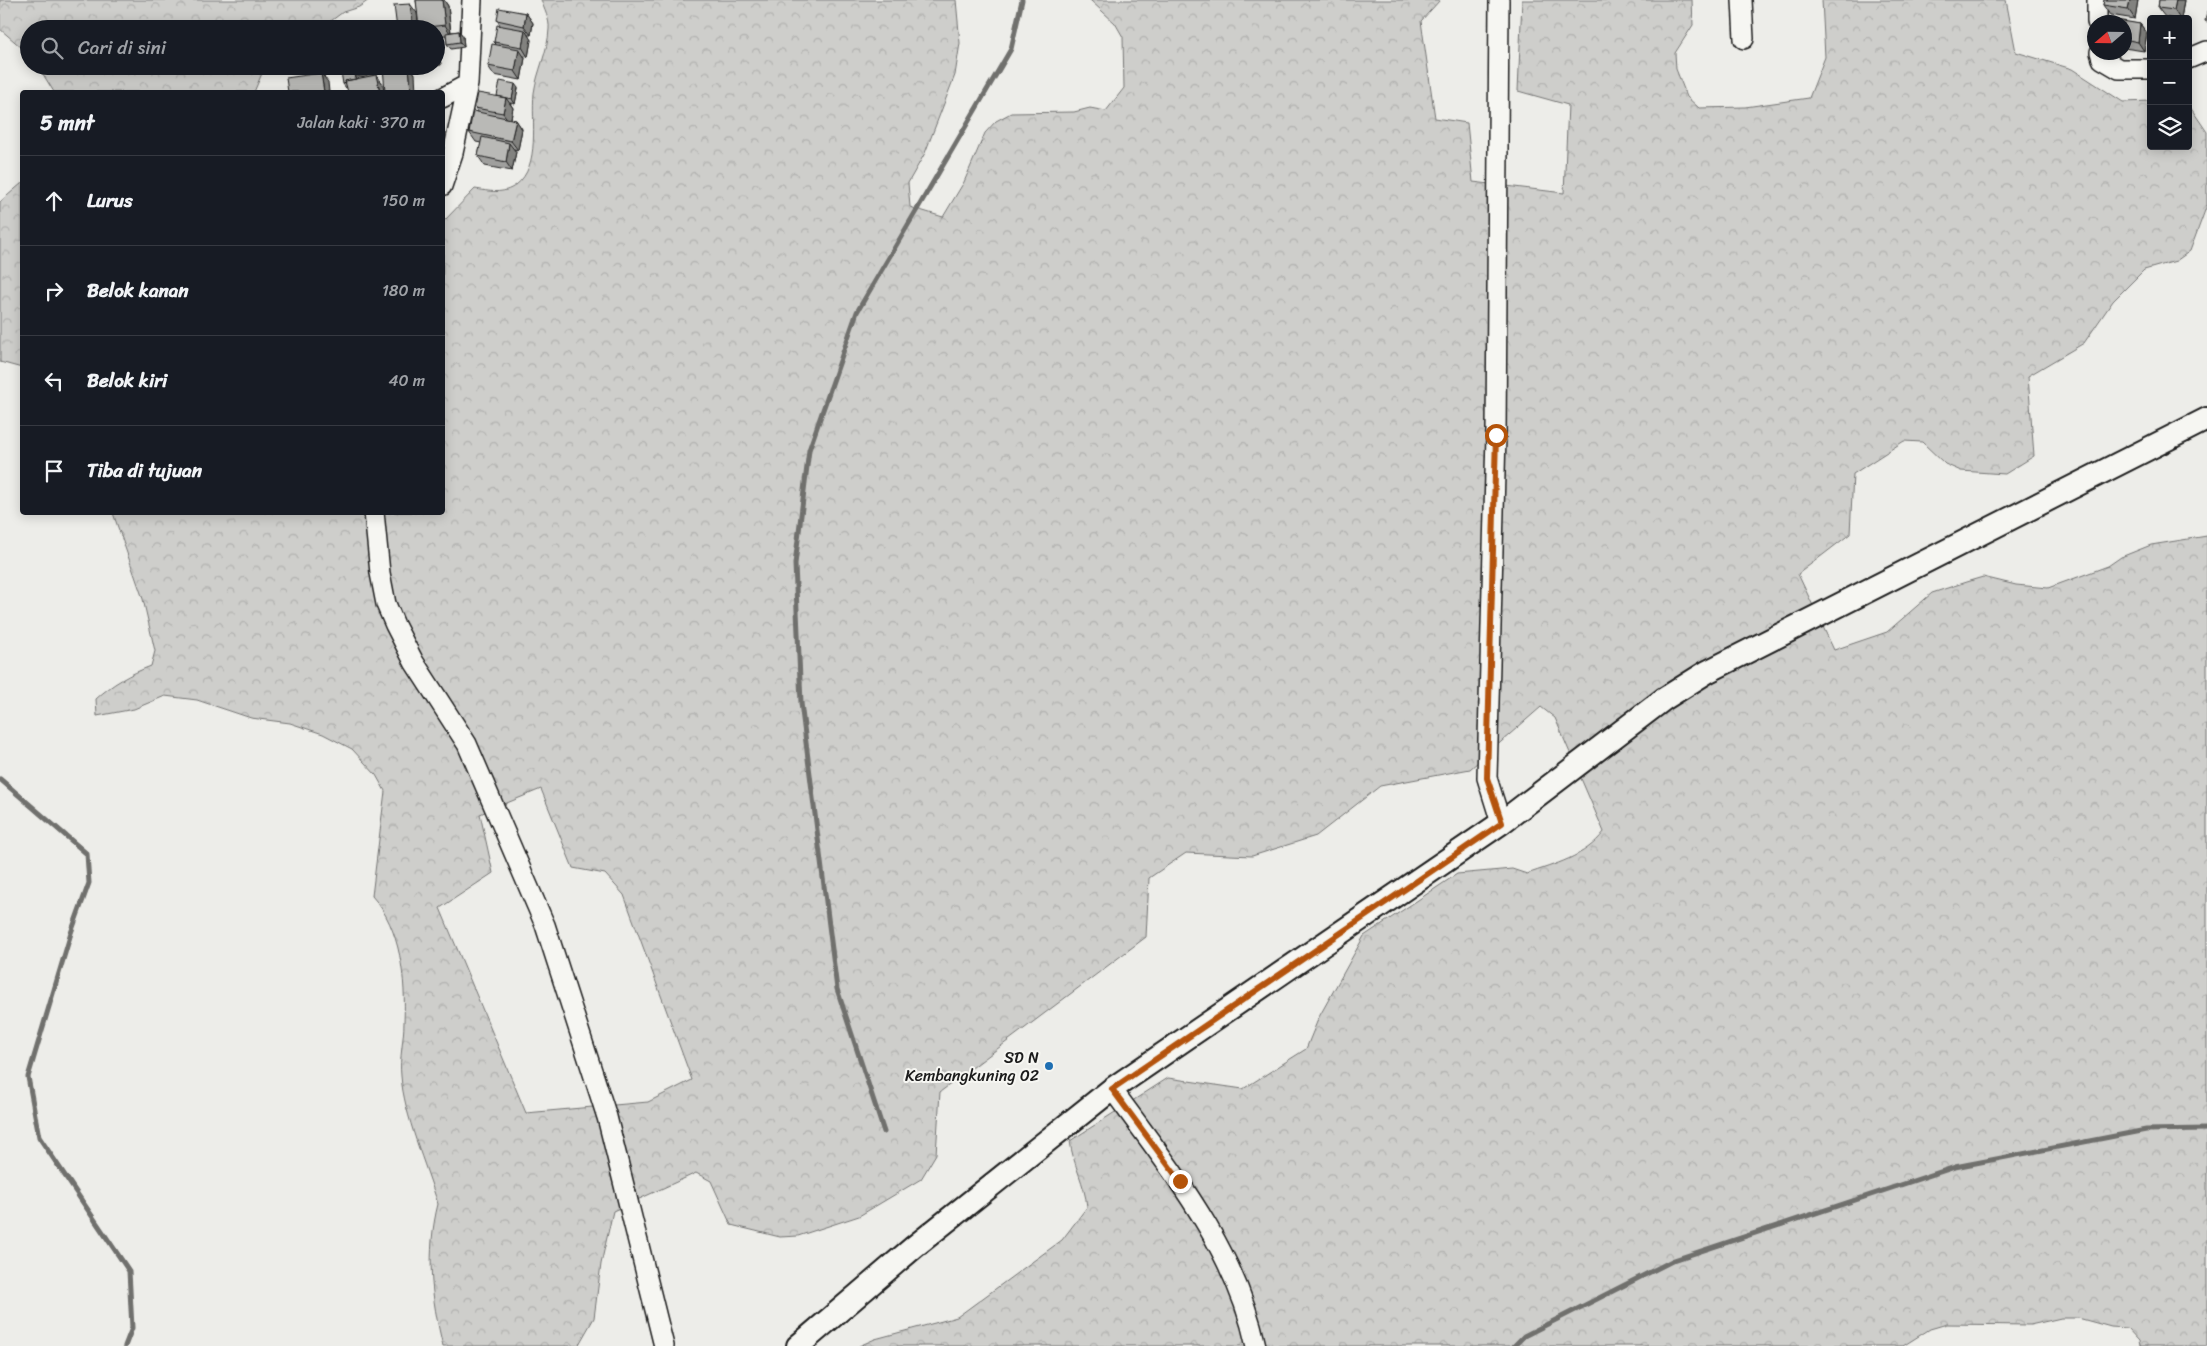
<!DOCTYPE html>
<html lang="id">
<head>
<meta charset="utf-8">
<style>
  :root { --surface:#171b24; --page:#242831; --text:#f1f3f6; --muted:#9ea1a6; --line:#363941 }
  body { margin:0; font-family:Sriracha,sans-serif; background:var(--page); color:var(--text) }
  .controls { position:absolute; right:15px; top:15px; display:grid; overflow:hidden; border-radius:5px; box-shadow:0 2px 12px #0003 }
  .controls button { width:45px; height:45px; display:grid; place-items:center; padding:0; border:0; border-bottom:1px solid var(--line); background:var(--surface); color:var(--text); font:25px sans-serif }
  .compass { position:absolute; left:2087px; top:15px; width:45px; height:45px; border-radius:50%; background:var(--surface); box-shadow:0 2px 12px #0003; rotate:250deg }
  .stop { position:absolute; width:15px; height:15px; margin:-11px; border:4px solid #b45309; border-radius:50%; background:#fff }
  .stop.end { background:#b45309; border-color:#fff; box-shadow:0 1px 5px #0008 }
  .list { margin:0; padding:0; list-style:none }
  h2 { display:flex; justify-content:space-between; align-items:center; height:65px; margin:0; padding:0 20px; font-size:21px }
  h2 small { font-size:16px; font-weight:400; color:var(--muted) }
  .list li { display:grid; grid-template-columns:32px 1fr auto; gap:15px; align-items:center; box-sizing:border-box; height:90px; padding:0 20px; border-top:1px solid var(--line) }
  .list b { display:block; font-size:19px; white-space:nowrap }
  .list em { font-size:16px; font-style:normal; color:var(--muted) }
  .icon { flex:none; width:28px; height:28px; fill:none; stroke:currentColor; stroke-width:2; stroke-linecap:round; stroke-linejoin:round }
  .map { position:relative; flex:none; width:2207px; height:1346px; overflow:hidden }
  .search { position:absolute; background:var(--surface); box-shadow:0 2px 12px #0003; left:20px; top:20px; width:425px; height:55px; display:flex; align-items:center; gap:12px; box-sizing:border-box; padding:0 18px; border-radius:28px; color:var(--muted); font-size:19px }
  .panel { position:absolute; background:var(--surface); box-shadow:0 2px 12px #0003; left:20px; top:90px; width:425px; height:425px; border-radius:5px }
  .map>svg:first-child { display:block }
  .forest { fill:url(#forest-crowns); stroke:#757574; fill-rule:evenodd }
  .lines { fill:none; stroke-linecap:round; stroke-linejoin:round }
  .stream { stroke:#6f6f6d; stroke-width:5 }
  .minor-casing { stroke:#1c1c1c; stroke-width:22 }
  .tertiary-casing { stroke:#1c1c1c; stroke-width:26 }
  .minor { stroke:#f6f6f2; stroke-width:19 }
  .tertiary { stroke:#f6f6f2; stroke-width:22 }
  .wall { fill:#9f9f9d; stroke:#1c1c1c }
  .shaded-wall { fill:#82827f; stroke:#1c1c1c }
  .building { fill:#b9b9b6; stroke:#1c1c1c }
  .route { stroke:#b45309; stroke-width:6 }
  .poi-dot { fill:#1f6fb2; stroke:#f6f6f2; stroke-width:2 }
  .labels { text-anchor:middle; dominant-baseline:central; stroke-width:4; stroke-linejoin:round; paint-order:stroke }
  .poi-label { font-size:16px; fill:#1c1c1c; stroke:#f6f6f2; text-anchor:end }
</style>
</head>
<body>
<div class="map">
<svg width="2207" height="1346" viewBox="0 0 2207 1346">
  <defs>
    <pattern id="forest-crowns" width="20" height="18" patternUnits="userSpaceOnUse" patternTransform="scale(1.25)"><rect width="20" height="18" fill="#cececb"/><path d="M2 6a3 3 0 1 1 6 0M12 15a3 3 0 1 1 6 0" fill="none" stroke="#b0b0ae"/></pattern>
  </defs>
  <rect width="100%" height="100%" fill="#edede9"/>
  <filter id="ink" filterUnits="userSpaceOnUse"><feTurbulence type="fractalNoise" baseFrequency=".02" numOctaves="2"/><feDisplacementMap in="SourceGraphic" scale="10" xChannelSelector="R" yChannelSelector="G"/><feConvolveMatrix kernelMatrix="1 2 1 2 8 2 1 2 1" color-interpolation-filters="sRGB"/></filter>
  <g filter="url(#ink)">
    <path class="forest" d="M0,0H369L359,7L343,12L320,29H29V54L0,29Z
      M541,0H956L960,43L955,75L925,153L908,183L910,207L943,217L964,182L985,133L996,121L1011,113L1074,112L1090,108L1106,111L1124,88L1123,37L1115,23L1090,0H1440L1421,21L1435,118L1467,123L1473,182L1564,193L1568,105L1518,91L1522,0H1692L1693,25L1675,53L1676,69L1687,97L1699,108L1745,107L1809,98L1825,57L1822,0H2006L2016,52L2072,69L2123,102L2151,101V146H2188V104L2207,132V205L2190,251L2176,261L2144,270L2113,301L2084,343L2028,376L2034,456L2005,474L1961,471L1945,464L1922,442L1904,441L1853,474L1850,534L1798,574L1834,650L1887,632L1932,593L1966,582L1983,577L2016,585L2048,588L2108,566L2121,557L2151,545L2207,536V1346H2140L2139,1341L2127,1328L2111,1327L2078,1318H2061L2030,1325L1947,1324L1930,1329L1903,1346H859L875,1339L957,1317L1062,1240L1087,1207C1085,1184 1073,1165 1070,1141L1168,1078L1243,1089L1306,1049L1319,1017L1364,936L1457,874L1512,869L1527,874C1555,864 1585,857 1604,832L1555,718L1541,707L1470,769L1380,786L1316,836L1252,856L1186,853L1149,878L1146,937L940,1092L936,1154L921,1179L859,1216L798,1236L780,1237L731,1225L711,1181L696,1173L613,1211L601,1264L594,1318L578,1346H443C431,1298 426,1252 438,1204C426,1165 404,1115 401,1076C399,1058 404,1040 404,1022C406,980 401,928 372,896L385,791L376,775L352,749L323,734L290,723L251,718L197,700L165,696L134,709L97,716L96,699C112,684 130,674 151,666L155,651L143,599L113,513L442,512L443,222L475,189C489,191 503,195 516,185C541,166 531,121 534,93C537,71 548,52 549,29C550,20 544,9 541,0ZM541,789L573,868L605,874L624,895L692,1080L648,1102L526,1113L440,908L493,873L480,814Z
      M38,66H269L263,71L254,92H54Z
      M22,183V368L0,362V202Z"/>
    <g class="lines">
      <path class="stream" d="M0,779L87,854L89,883L71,933L28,1077L39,1137L129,1271L132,1328L125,1346
        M884,1132L837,989L801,703L795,564L809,450L857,312L1011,49L1022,0
        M1514,1346L1524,1336L1674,1260L1955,1167L2146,1130L2207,1129"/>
      <defs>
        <path id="minor" d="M1499,0L1496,435L1487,778L1501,823
          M1742,0L1744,39
          M2097,0V22
          M2100,52L2102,59L2119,69H2151
          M2188,59L2207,51
          M332,66L339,92
          M442,98L468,84
          M442,186L453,153L468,84L472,0
          M374,512L380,573L386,604L395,625L414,662L467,744L545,925L607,1117L664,1346
          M1112,1089C1170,1169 1235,1247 1256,1346"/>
        <path id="tertiary" d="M798,1346L914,1247L1112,1089L1501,823L1664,699L1707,672L2207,419"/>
      </defs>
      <use href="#minor" class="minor-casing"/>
      <use href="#tertiary" class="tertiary-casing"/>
      <use href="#minor" class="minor"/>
      <use href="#tertiary" class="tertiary"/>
    </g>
    <path class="wall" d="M416,0H444L448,6L451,32L459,31L463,36L464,47L451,49L447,44L446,35L436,36V29H420Z
      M2104,0H2138L2135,19L2110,15L2103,5Z
      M2159,0H2184L2181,19H2175L2165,17L2158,8Z
      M526,13L533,23L531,35H528L531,40L528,57L524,56L525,58L521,80L494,75L488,66L496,44L494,42L500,25L497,20Z
      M2124,22L2140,24L2147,33L2144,51L2124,48Z
      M436,42L438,45L441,65L436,66Z
      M375,66L377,76L383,84L346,88L343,84Z
      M383,66H433L412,69L415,74Z
      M518,88L515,104L510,103L513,108L511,119L516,120L522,129L518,150L514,149L516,152L512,171L485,166L478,156L481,143L476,142L469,132L478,112L475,108Z"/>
    <path class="shaded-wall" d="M442,0H444L448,6L451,35L445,25Z
      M2130,0H2138L2135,19L2128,9Z
      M2176,0H2184L2181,19H2180L2174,10Z
      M410,4L417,13L419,29H413Z
      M526,13L533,23L531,35L524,26Z
      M2140,24L2147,33L2144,51L2138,42Z
      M525,30L531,40L528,57L522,47Z
      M459,31L463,36L464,47L460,42Z
      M436,42L438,45L441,65L436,59Z
      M519,49L525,58L521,80L515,71Z
      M370,66H375L377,76L383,84L384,92H380L378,82L372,74Z
      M409,66H410L415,74L416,92H411Z
      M321,73L328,82L329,92H324Z
      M515,84L518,88L515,104L512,99Z
      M506,98L513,108L510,123L503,113Z
      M516,120L522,129L518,150L511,141Z
      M509,143L516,152L512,171L506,162Z"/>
    <path class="building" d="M416,0H442L445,25L419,28Z
      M2104,0H2130L2128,9L2103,5Z
      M2159,0H2176L2174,10L2158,8Z
      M410,4L413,28L397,29L394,5Z
      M499,8L526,13L524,26L497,20Z
      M2207,11V22L2205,21Z
      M2105,18L2140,24L2138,42L2124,39V22H2104Z
      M497,25L525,30L522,47L494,42Z
      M459,31L460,42L447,44L446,33Z
      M492,44L519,49L515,71L488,66Z
      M340,66H353L356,79L345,81L346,83L343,84Z
      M354,66H370L372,74L356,77Z
      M383,66H409L411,92H385Z
      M321,73L324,92H288L286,78Z
      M376,75L380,92H348L345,81Z
      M500,81L515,84L512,99L497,96Z
      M478,93L506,98L503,113L475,108Z
      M473,111L516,120L511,141L469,132Z
      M482,137L509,143L506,162L478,156Z"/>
  </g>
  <g class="lines" filter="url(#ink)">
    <path class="route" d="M1180,1181L1112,1089L1502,823L1487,778L1496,435"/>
  </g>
  <circle class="poi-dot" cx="1049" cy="1066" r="5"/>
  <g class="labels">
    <g class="poi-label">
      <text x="1039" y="1057">SD N<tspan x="1039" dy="18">Kembangkuning 02</tspan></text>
    </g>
  </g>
</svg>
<div class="controls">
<button>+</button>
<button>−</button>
<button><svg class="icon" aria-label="layers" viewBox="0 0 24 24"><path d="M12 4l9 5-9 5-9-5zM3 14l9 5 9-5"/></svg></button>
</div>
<svg class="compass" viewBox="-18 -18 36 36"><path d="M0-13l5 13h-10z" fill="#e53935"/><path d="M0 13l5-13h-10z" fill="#9ea1a6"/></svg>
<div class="stop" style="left:1496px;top:435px"></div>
<div class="stop end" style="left:1180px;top:1181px"></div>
<div class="search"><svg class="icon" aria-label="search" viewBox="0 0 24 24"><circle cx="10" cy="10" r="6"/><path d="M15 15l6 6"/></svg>Cari di sini</div>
<section class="panel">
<h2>5 mnt<small>Jalan kaki · 370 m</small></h2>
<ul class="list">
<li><svg class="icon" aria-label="ahead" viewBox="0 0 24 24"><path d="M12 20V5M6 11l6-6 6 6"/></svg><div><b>Lurus</b></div><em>150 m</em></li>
<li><svg class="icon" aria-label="right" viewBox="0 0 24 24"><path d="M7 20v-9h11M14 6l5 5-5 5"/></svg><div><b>Belok kanan</b></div><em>180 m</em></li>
<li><svg class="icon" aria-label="left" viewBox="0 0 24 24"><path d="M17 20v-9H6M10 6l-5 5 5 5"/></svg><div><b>Belok kiri</b></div><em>40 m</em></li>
<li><svg class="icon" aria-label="arrive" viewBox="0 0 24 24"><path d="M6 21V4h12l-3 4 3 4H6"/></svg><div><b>Tiba di tujuan</b></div></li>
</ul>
</section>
</div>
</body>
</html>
